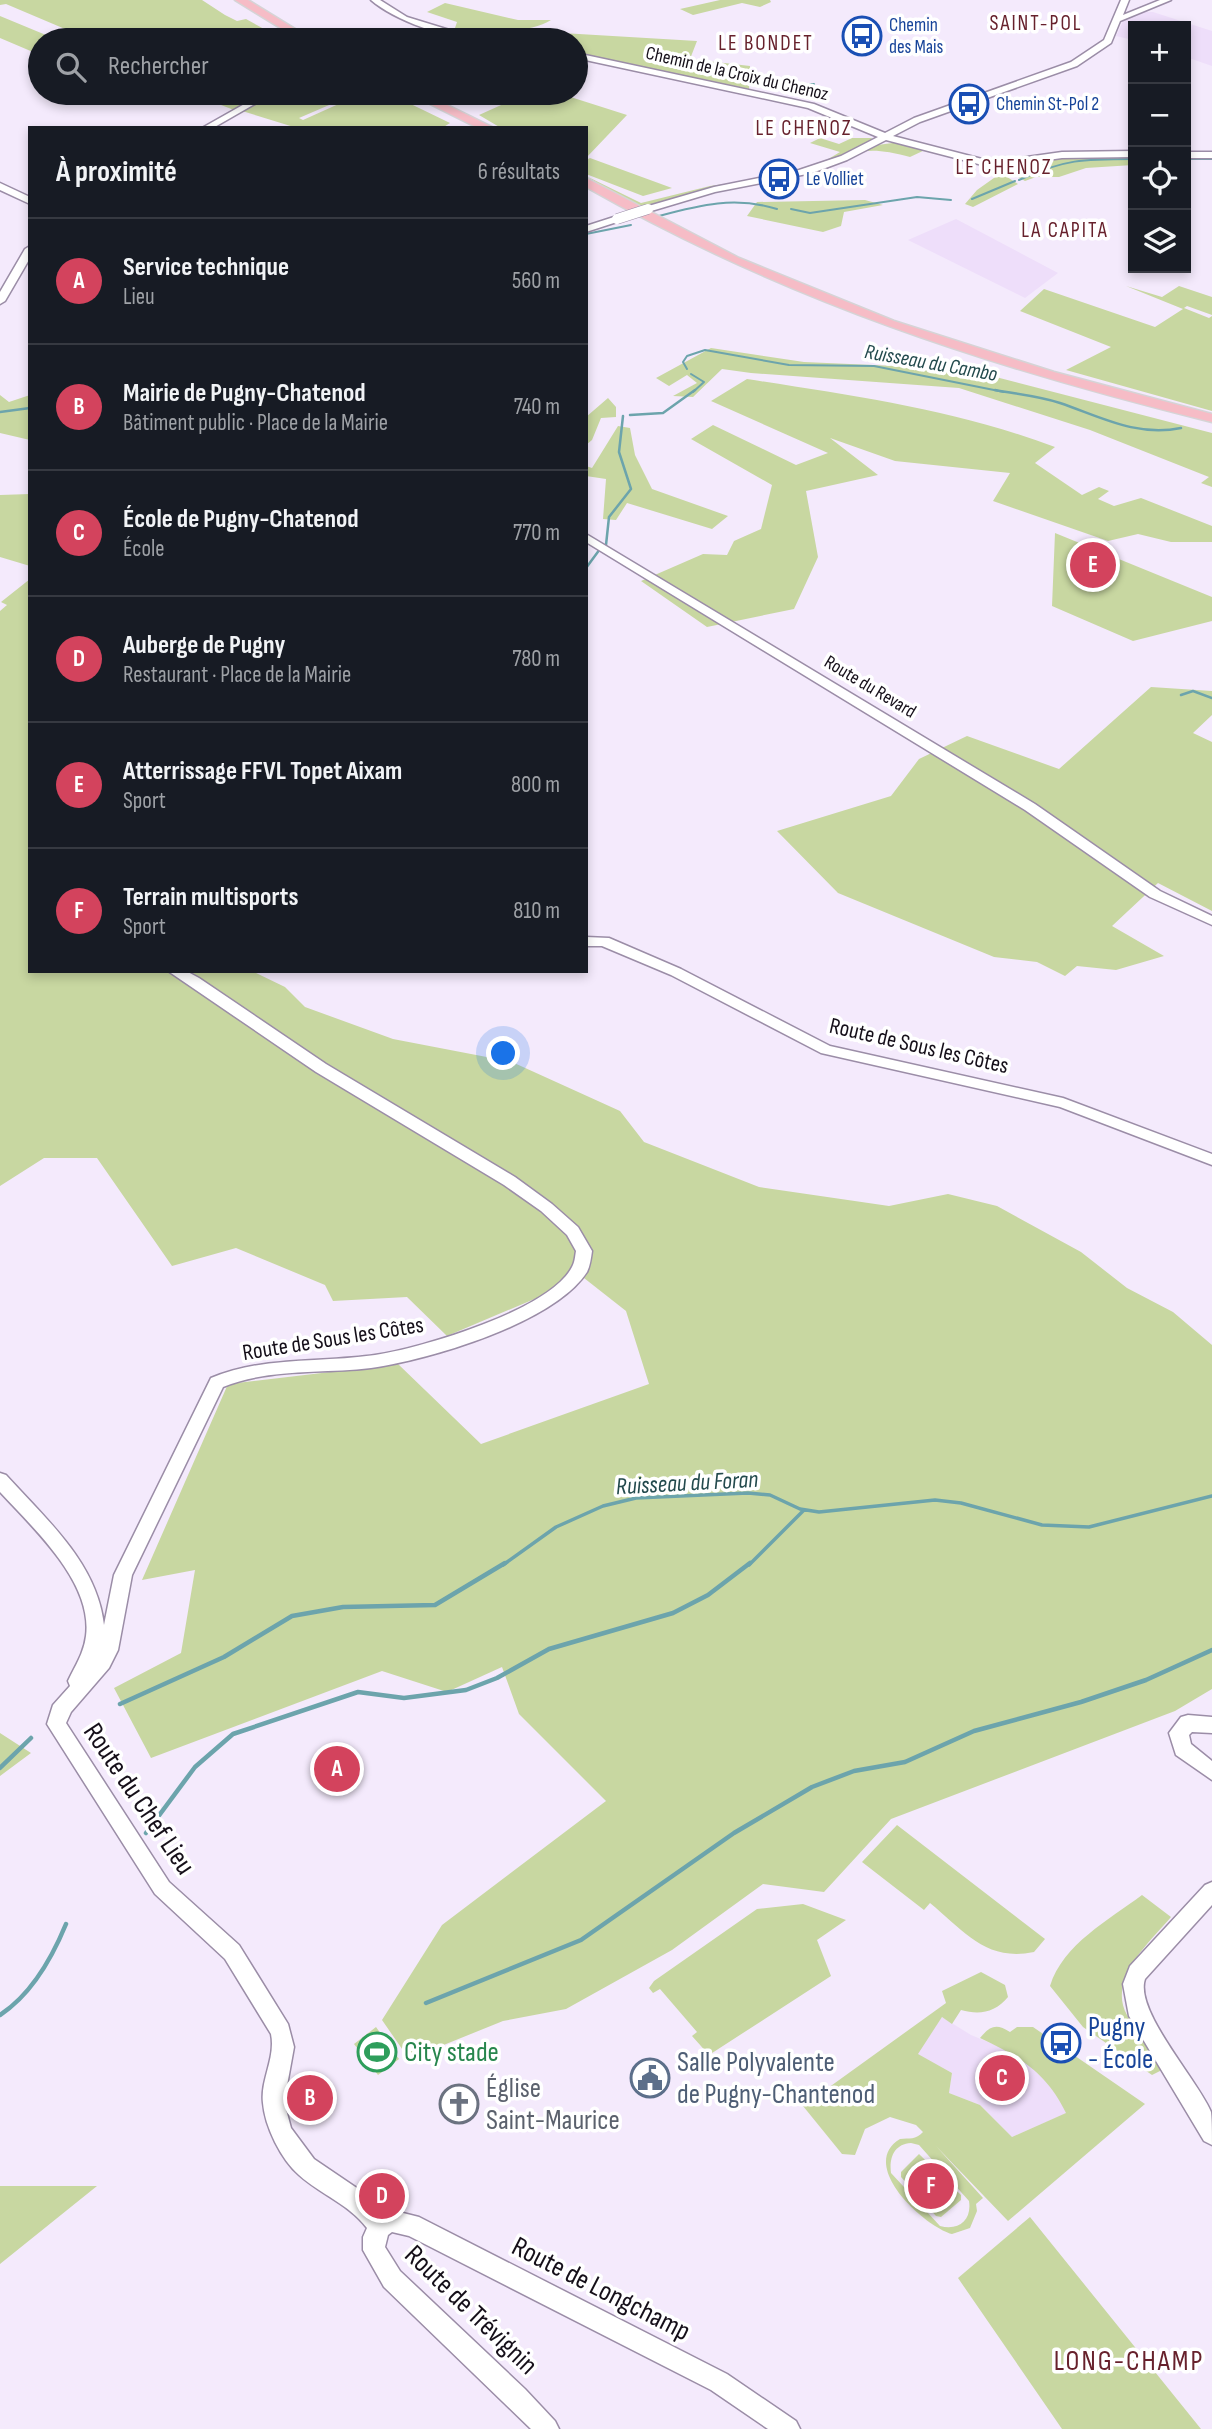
<!DOCTYPE html>
<html lang="fr">
<head>
<meta charset="utf-8">
<style>
  :root { --surface:#171b24; --page:#242831; --text:#f1f3f6; --muted:#9ea1a6; --line:#363941; --accent:#d3435d }
  body { margin:0; font-family:"Sofia Sans Condensed",sans-serif; background:var(--page); color:var(--text) }
  .controls { position:absolute; right:21px; top:21px; display:grid; overflow:hidden; border-radius:0px; box-shadow:0 4px 10px #0003 }
  .controls button { width:63px; height:63px; display:grid; place-items:center; padding:0; border:0; border-bottom:2px solid var(--line); background:var(--surface); color:var(--text); font:35px sans-serif }
  .you { position:absolute; left:504px; top:1054px; width:24px; height:24px; margin:-18px; border:5px solid #fff; border-radius:50%; background:#1a73e8; box-shadow:0 0 0 10px #1a73e833 }
  .badge { display:grid; place-items:center; width:46px; height:46px; border-radius:50%; background:var(--accent); color:#fff; font-size:23px; font-weight:700 }
  .pin { position:absolute; translate:-50% -50%; border:4px solid #fff; box-shadow:0 2px 7px #0006 }
  .list { margin:0; padding:0; list-style:none }
  h2 { display:flex; justify-content:space-between; align-items:center; height:91px; margin:0; padding:0 28px; font-size:30px }
  h2 small { font-size:23px; font-weight:400; color:var(--muted) }
  .list li { display:grid; grid-template-columns:46px 1fr auto; gap:21px; align-items:center; box-sizing:border-box; height:126px; padding:0 28px; border-top:2px solid var(--line) }
  .list b { display:block; font-size:26px; white-space:nowrap }
  .list p { margin:0; font-size:23px; white-space:nowrap; color:var(--muted) }
  .list em { font-size:23px; font-style:normal; color:var(--muted) }
  .icon { flex:none; width:38px; height:38px; fill:none; stroke:currentColor; stroke-width:2; stroke-linecap:round; stroke-linejoin:round }
  .map { position:relative; flex:none; width:1212px; height:2429px; overflow:hidden }
  .search { position:absolute; background:var(--surface); box-shadow:0 4px 10px #0003; left:28px; top:28px; width:560px; height:77px; display:flex; align-items:center; gap:18px; box-sizing:border-box; padding:0 24px; border-radius:38px; color:var(--muted); font-size:26px }
  .panel { position:absolute; background:var(--surface); box-shadow:0 4px 10px #0003; left:28px; top:126px; width:560px; height:847px; border-radius:0px }
  .map>svg:first-child { display:block }
  .built { fill:#eedefa }
  .green { fill:#c8d7a1; fill-rule:evenodd }
  .lines { fill:none; stroke-linecap:round; stroke-linejoin:round }
  .stream-far3 { stroke:#6ca4ac; stroke-width:2 }
  .stream-far2 { stroke:#6ca4ac; stroke-width:2.5 }
  .stream-far1 { stroke:#6ca4ac; stroke-width:3.5 }
  .stream { stroke:#6ca4ac; stroke-width:4.5 }
  .secondary-casing { stroke:#9b8da7; stroke-width:3 }
  .highway-casing { stroke:#d5d4d6; stroke-width:3 }
  .secondary { fill:#fff; fill-rule:evenodd }
  .highway { fill:#f6bcc6; fill-rule:evenodd }
  .secondary-bridge-casing { stroke:#9b8da7; stroke-width:11; stroke-linecap:butt }
  .secondary-bridge { stroke:#fff; stroke-width:10 }
  .labels { text-anchor:middle; dominant-baseline:central; stroke-width:7; stroke-linejoin:round; paint-order:stroke }
  .far-transit-label { font-size:19px; fill:#164399; stroke:#fff; text-anchor:start }
  .far-street-label { font-size:19px; fill:#150f19; stroke:#fff }
  .far-quarter-label { font-size:21px; letter-spacing:2px; fill:#67212c; stroke:#fff }
  .far-neighbourhood-label { font-size:21px; letter-spacing:2px; fill:#67212c; stroke:#fff }
  .far-water-label { font-size:21px; font-style:italic; fill:#234a4d; stroke:#fff }
  .street-label { font-size:23px; fill:#150f19; stroke:#fff }
  .water-label { font-size:24px; font-style:italic; fill:#234a4d; stroke:#fff }
  .near-street-label { font-size:28px; fill:#150f19; stroke:#fff }
  .near-transit-label { font-size:28px; fill:#164399; stroke:#fff; text-anchor:start }
  .near-leisure-label { font-size:28px; fill:#27864d; stroke:#fff; text-anchor:start }
  .near-service-label { font-size:28px; fill:#4e5e75; stroke:#fff; text-anchor:start }
  .near-worship-label { font-size:28px; fill:#5b616d; stroke:#fff; text-anchor:start }
  .near-neighbourhood-label { font-size:28px; letter-spacing:2px; fill:#67212c; stroke:#fff }
</style>
</head>
<body>
<div class="map">
<svg width="1212" height="2429" viewBox="0 0 1212 2429">
  <rect width="100%" height="100%" fill="#f4eafc"/>
  <path class="built" d="M1142,12H1153L1212,31V66L1186,57V26H1133V40L1116,36L1123,21Z
    M956,219L1058,273L1025,298L908,240Z
    M942,2017L971,2035L1032,2060L1076,2109L1012,2137L980,2105L949,2093L952,2073L917,2054Z"/>
  <path class="green" d="M0,0H202L225,15L237,21L246,19L284,40H91L6,4L0,5Z
    M720,0H770L771,2L760,7L742,3L693,15L680,9Z
    M445,3L518,20H551C530,34 479,34 455,28L457,22L427,12Z
    M0,16L58,40H40V55L0,38Z
    M545,32L697,41L690,59L750,66L749,89L576,54V40H506Z
    M190,93H267L234,110Z
    M273,93H357L299,118L303,120L363,93H388L450,123L442,128H297L239,110Z
    M528,93H558L627,115L586,158V128H501L479,115Z
    M820,138L839,144L852,138H872L868,145L870,146L900,142L927,149L910,157C874,148 862,148 829,163L825,161L840,152L810,143Z
    M1133,156V165L1086,168L1059,177H1036L1025,181L1005,170L1007,165L1036,159Z
    M590,158L672,188L643,196L586,174V160Z
    M1001,173L1018,184L973,207L965,204L977,190Z
    M586,176L641,203L710,186L753,180L638,208Z
    M865,200L883,205L844,212L841,226L823,232L747,216L757,202Z
    M1126,286L1162,297L1179,286L1212,297V315L1187,306L1184,308L1209,318L1212,316V411L1066,370L1111,347L1020,311L1044,289L1155,327L1183,309Z
    M711,348L804,362L965,369L1212,433V487L1201,483L1209,477L1090,430L959,388L751,373L722,369L693,397L673,396L697,383L687,375L669,386L656,378Z
    M747,379C854,396 953,409 1055,447L1035,463L1082,495L1099,487L1109,491L1098,499L1114,506L1141,498L1212,526V542H1171L1138,534L1108,541L993,501L1010,473L895,461L830,438L878,475L806,491L818,557L794,609L707,627L641,581L703,554L727,555L734,541L761,529L772,485L691,439L713,425L796,465L828,453L711,401Z
    M0,395L9,402L30,395V440L0,433Z
    M608,398L616,407V417L601,418L592,440L586,445V417Z
    M618,426L630,428L635,455L652,489L728,516L712,529L627,503L616,520L603,519L606,479L586,476V466L592,468Z
    M30,494V566L0,557V495Z
    M1055,533L1212,597V621L1133,641L1052,606Z
    M30,579V971H252L285,987L305,1007L393,1039L512,1062L620,1111L644,1142L759,1187L889,1206L948,1194L997,1206L1081,1252L1127,1288L1173,1312L1212,1345V1689L1175,1711L891,1819L824,1892L763,1884L672,1950L566,2009L503,2021L409,2059L382,2020L442,1925L606,1801L519,1714L502,1667L447,1692L382,1671L151,1758L114,1688L181,1653L195,1570L142,1580L228,1384L398,1364L481,1444L649,1384L626,1311L584,1278L447,1336L407,1297L333,1301L325,1285L236,1248L172,1266L97,1158H44L0,1186V611L7,605L1,602Z
    M1151,687L1212,691V715L1193,733L1212,742V911L1158,883L1112,926L1164,956L1116,970L1077,966L1065,976L1037,962L994,957L838,893L777,831L891,796L919,759L967,736L1059,769Z
    M0,1733L31,1753L0,1776Z
    M897,1825L1045,1939L1034,1952C986,1962 964,1931 930,1903L924,1910L862,1862Z
    M1142,1895L1171,1917C1150,1942 1107,1979 1127,2015C1137,2034 1155,2050 1168,2067L1152,2075L1083,2027L1050,1986C1063,1944 1109,1920 1142,1895Z
    M803,1904L846,1920L817,1940L831,1976L709,2055L692,2036L697,2032L660,1989L653,1993L649,1988L654,1981L757,1909Z
    M981,1972L1005,1985L1008,1997C995,2013 979,2015 961,2010L952,2024L942,2017L918,2054L952,2073L949,2093L980,2105L1012,2137L1066,2113C1046,2072 1020,2057 980,2038C990,2026 996,2023 1010,2032L1017,2027H1033L1145,2104L1008,2221L936,2146L983,2198L976,2204L977,2211L970,2228L952,2234C924,2226 857,2165 900,2139C909,2138 916,2140 923,2132L916,2125L890,2117L865,2129L855,2155L842,2154L803,2106L946,2003L942,1991ZM911,2143L919,2145L969,2201C972,2220 959,2231 940,2226L891,2173C889,2158 894,2144 911,2143Z
    M376,2027L399,2059L378,2075L354,2044Z
    M919,2154L961,2195V2200L941,2217L936,2216L901,2177V2172Z
    M0,2186H97L0,2264Z
    M1030,2217L1201,2429H1062L958,2278Z"/>
  <g class="lines">
    <path class="stream-far3" d="M504,38L519,36
      M698,72L763,84
      M769,85L814,84
      M1186,159H1212
      M1019,180C1064,159 1084,159 1133,159
      M972,199L1015,181
      M791,209L810,213L917,197L951,200
      M659,216C700,205 735,196 777,209
      M586,234L631,225
      M687,369L683,362L687,356L705,350L789,365L874,366L1004,392
      M691,374L704,382L693,392"/>
    <path class="stream-far2" d="M995,390C1016,394 1039,396 1060,403C1101,417 1136,437 1181,428
      M0,412L30,408
      M630,415L663,413L695,390
      M606,545L609,517L631,489L619,452L623,416
      M586,568L600,549
      M1181,695L1193,691L1212,698"/>
    <path class="stream-far1" d="M503,1565L556,1527L603,1506L636,1498L748,1493L770,1495L800,1509L819,1512L935,1500L961,1503L1042,1525L1089,1527L1212,1496
      M749,1565L804,1510"/>
    <path class="stream" d="M120,1704L224,1657L292,1616L343,1607L435,1605L505,1563
      M0,1768L31,1738
      M146,1833L195,1767L233,1734L358,1692L404,1698L466,1690L497,1678L549,1649L673,1613L708,1595L750,1563
      M426,2003L581,1940L734,1833L812,1787L854,1771L905,1762L974,1731L1081,1702L1146,1680L1212,1650
      M0,2015C32,1994 52,1958 66,1924"/>
    <defs>
      <path id="secondary" d="M371,0H380L407,17L482,40C451,41 394,20 371,0Z
        M1121,0H1129L1123,15L1160,0H1171L1120,21L1111,43L1077,66L920,122L893,136L986,160L999,161L1062,152L1133,151V157L1062,158L999,167L986,166L886,140L847,160L812,173L715,192L648,212L645,211V207L714,187L799,170L841,156L878,137L808,108L576,58V53L814,104L885,133L914,118L1071,62L1104,40Z
        M495,37L499,40H489L490,38Z
        M264,93H274L213,128H202Z
        M1186,152H1212V158H1186Z
        M0,183L30,197V204L0,190Z
        M617,216L622,219L620,221L586,232V226Z
        M30,246V258L5,301L0,304V292L25,249Z
        M586,534L1035,804L1160,891L1212,916V925L1150,897L1025,810L586,542Z
        M586,937L609,938L681,969L830,1046L1063,1098L1212,1154V1165L1060,1107L821,1053L671,975L602,946H586Z
        M168,971H186L199,978L326,1064L515,1177L552,1204L578,1227L592,1251C591,1258 590,1266 587,1272C554,1323 429,1360 371,1368C323,1374 269,1368 223,1387L132,1575L118,1650L109,1668L71,1712L66,1723L169,1882L239,1945L288,2024L294,2047L284,2102L291,2128L314,2159L373,2199L383,2213L391,2210L419,2217L727,2374L796,2421L800,2429H768L711,2390L409,2236L392,2232L388,2235L385,2247L400,2271L525,2389L555,2421L559,2429H531L384,2287L363,2250V2237L367,2228C349,2204 321,2195 299,2175C281,2159 265,2127 263,2103C260,2080 276,2058 271,2034L225,1959L155,1894L47,1724L53,1705L70,1686L68,1681C75,1666 84,1653 86,1636C93,1582 33,1528 0,1492V1473L6,1475C46,1519 97,1563 104,1625L114,1575L211,1378C263,1356 320,1363 375,1355C422,1348 550,1310 572,1267C575,1262 575,1256 576,1251L567,1235L541,1211L504,1185L316,1072Z
        M1188,1715L1212,1717V1733L1192,1732L1189,1735L1191,1744L1212,1761V1780L1176,1755L1169,1733L1181,1717Z
        M1212,1882V1905L1145,1979C1134,2011 1198,2080 1211,2112C1212,2121 1212,2135 1212,2145L1204,2141L1129,2016L1123,1984L1130,1966L1205,1885Z"/>
      <path id="highway" d="M235,0H248L313,40H300Z
        M408,93H423L494,128H478Z
        M586,178L739,258L894,321L1054,372L1212,414V422C989,367 787,301 586,187Z"/>
    </defs>
    <use href="#secondary" class="secondary-casing"/>
    <use href="#highway" class="highway-casing"/>
    <use href="#secondary" class="secondary"/>
    <use href="#highway" class="highway"/>
    <defs>
      <path id="secondary-bridge" d="M617,219L648,209"/>
    </defs>
    <use href="#secondary-bridge" class="secondary-bridge-casing"/>
    <use href="#secondary-bridge" class="secondary-bridge"/>
  </g>
  <defs>
    <symbol id="bus-ring" viewBox="-11 -11 22 22"><circle r="9.5" fill="#fff" stroke="#1a4fb4" stroke-width="1.5"/><path d="M-5-6H5V4H4V6H2V4H-2V6H-4V4H-5ZM-3.5-4V0h7V-4ZM-3.5 1.2v1.5H-2V1.2ZM2 1.2v1.5H3.5V1.2Z" fill="#1a4fb4"/></symbol>
    <symbol id="stadium-ring" viewBox="-11 -11 22 22"><circle r="9.5" fill="#fff" stroke="#2e9e5b" stroke-width="1.5"/><path d="M0-5a6.5 5 0 1 0 0 10a6.5 5 0 1 0 0-10ZM-3.5-1.8h7v3.6h-7Z" fill="#2e9e5b"/></symbol>
    <symbol id="civic-ring" viewBox="-11 -11 22 22"><circle r="9.5" fill="#fff" stroke="#5c6f8a" stroke-width="1.5"/><path d="M-.6-6.5H3V-4.5H.6V-3L4-1V1h2V6H-6V1h2V-1L-.6-3ZM-1.2 2.5V6h2.4V2.5Z" fill="#5c6f8a"/></symbol>
    <symbol id="church-ring" viewBox="-11 -11 22 22"><circle r="9.5" fill="#fff" stroke="#6b7280" stroke-width="1.5"/><path d="M-1.2-6h2.4v3.5h3.3v2.4h-3.3V6h-2.4V-.1h-3.3v-2.4h3.3Z" fill="#6b7280"/></symbol>
  </defs>
  <g fill-rule="evenodd">
    <use href="#bus-ring" x="840" y="14" width="44" height="44"/>
    <use href="#bus-ring" x="947" y="82" width="44" height="44"/>
    <use href="#bus-ring" x="757" y="157" width="44" height="44"/>
    <use href="#bus-ring" x="1039" y="2021" width="44" height="44"/>
    <use href="#stadium-ring" x="355" y="2030" width="44" height="44"/>
    <use href="#civic-ring" x="628" y="2056" width="44" height="44"/>
    <use href="#church-ring" x="437" y="2082" width="44" height="44"/>
  </g>
  <g class="labels">
    <g class="far-transit-label">
      <text x="889" y="25">Chemin<tspan x="889" dy="22">des Mais</tspan></text>
      <text x="996" y="104">Chemin St-Pol 2</text>
      <text x="806" y="179">Le Volliet</text>
    </g>
    <g class="far-street-label">
      <text transform="translate(737 74) rotate(13)">Chemin de la Croix du Chenoz</text>
      <text transform="translate(870 687) rotate(31)">Route du Revard</text>
    </g>
    <g class="far-quarter-label">
      <text x="1036" y="23">SAINT-POL</text>
    </g>
    <g class="far-neighbourhood-label">
      <text x="766" y="43">LE BONDET</text>
      <text x="804" y="128">LE CHENOZ</text>
      <text x="1004" y="167">LE CHENOZ</text>
      <text x="1065" y="230">LA CAPITA</text>
    </g>
    <g class="far-water-label">
      <text transform="translate(931 363) rotate(10)">Ruisseau du Cambo</text>
    </g>
    <g class="street-label">
      <text transform="translate(919 1046) rotate(13)">Route de Sous les Côtes</text>
      <text transform="translate(333 1339) rotate(-9)">Route de Sous les Côtes</text>
    </g>
    <g class="water-label">
      <text transform="translate(687 1483) rotate(-3)">Ruisseau du Foran</text>
    </g>
    <g class="near-street-label">
      <text transform="translate(139 1799) rotate(56)">Route du Chef Lieu</text>
      <text transform="translate(601 2289) rotate(27)">Route de Longchamp</text>
      <text transform="translate(471 2310) rotate(44)">Route de Trévignin</text>
    </g>
    <g class="near-transit-label">
      <text x="1088" y="2027">Pugny<tspan x="1088" dy="32">- École</tspan></text>
    </g>
    <g class="near-leisure-label">
      <text x="404" y="2052">City stade</text>
    </g>
    <g class="near-service-label">
      <text x="677" y="2062">Salle Polyvalente<tspan x="677" dy="32">de Pugny-Chantenod</tspan></text>
    </g>
    <g class="near-worship-label">
      <text x="486" y="2088">Église<tspan x="486" dy="32">Saint-Maurice</tspan></text>
    </g>
    <g class="near-neighbourhood-label">
      <text x="1129" y="2361">LONG-CHAMP</text>
    </g>
  </g>
</svg>
<div class="controls">
<button>+</button>
<button>−</button>
<button><svg class="icon" aria-label="locate" viewBox="0 0 24 24"><circle cx="12" cy="12" r="6"/><path d="M12 2v4M12 18v4M2 12h4M18 12h4"/></svg></button>
<button><svg class="icon" aria-label="layers" viewBox="0 0 24 24"><path d="M12 4l9 5-9 5-9-5zM3 14l9 5 9-5"/></svg></button>
</div>
<div class="you"></div>
<div class="pin badge" style="left:337px;top:1769px">A</div>
<div class="pin badge" style="left:310px;top:2098px">B</div>
<div class="pin badge" style="left:1002px;top:2078px">C</div>
<div class="pin badge" style="left:382px;top:2196px">D</div>
<div class="pin badge" style="left:1093px;top:565px">E</div>
<div class="pin badge" style="left:931px;top:2186px">F</div>
<div class="search"><svg class="icon" aria-label="search" viewBox="0 0 24 24"><circle cx="10" cy="10" r="6"/><path d="M15 15l6 6"/></svg>Rechercher</div>
<section class="panel">
<h2>À proximité<small>6 résultats</small></h2>
<ul class="list">
<li><span class="badge">A</span><div><b>Service technique</b><p>Lieu</p></div><em>560 m</em></li>
<li><span class="badge">B</span><div><b>Mairie de Pugny-Chatenod</b><p>Bâtiment public · Place de la Mairie</p></div><em>740 m</em></li>
<li><span class="badge">C</span><div><b>École de Pugny-Chatenod</b><p>École</p></div><em>770 m</em></li>
<li><span class="badge">D</span><div><b>Auberge de Pugny</b><p>Restaurant · Place de la Mairie</p></div><em>780 m</em></li>
<li><span class="badge">E</span><div><b>Atterrissage FFVL Topet Aixam</b><p>Sport</p></div><em>800 m</em></li>
<li><span class="badge">F</span><div><b>Terrain multisports</b><p>Sport</p></div><em>810 m</em></li>
</ul>
</section>
</div>
</body>
</html>
